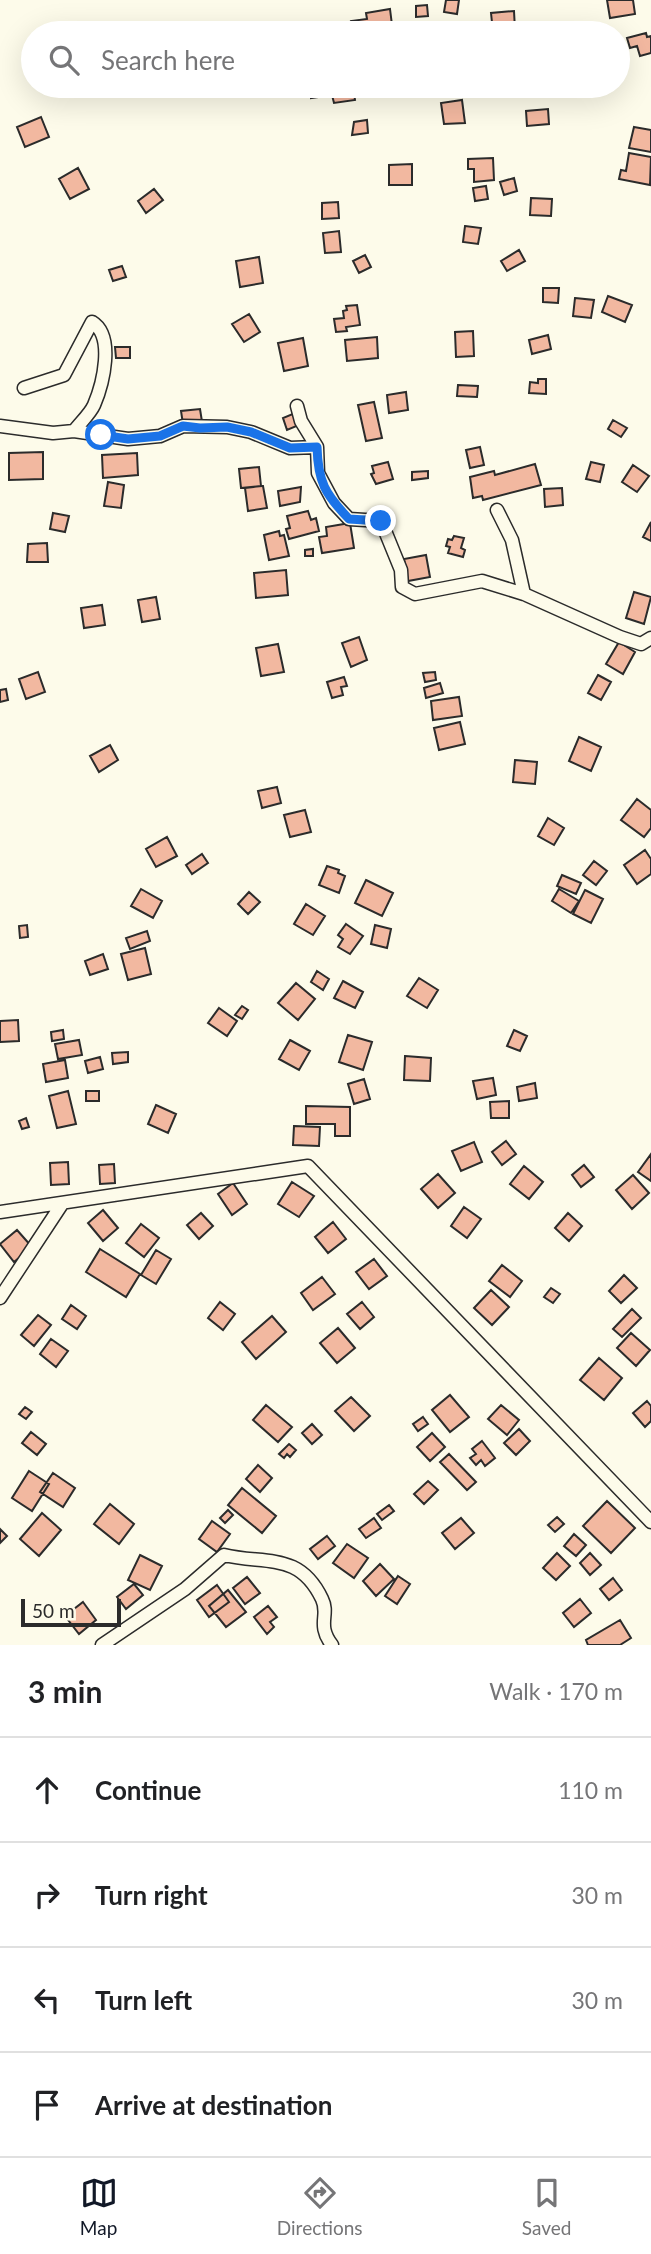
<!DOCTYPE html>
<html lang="en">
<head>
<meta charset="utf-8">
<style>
  :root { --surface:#fff; --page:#f6f6f6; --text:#202124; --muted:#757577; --line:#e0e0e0; --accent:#111827 }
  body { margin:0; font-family:Lato,sans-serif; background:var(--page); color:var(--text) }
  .scale { position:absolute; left:21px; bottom:18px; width:100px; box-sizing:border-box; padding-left:7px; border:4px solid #2b2b2b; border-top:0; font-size:19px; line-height:24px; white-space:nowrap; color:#2b2b2b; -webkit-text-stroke:5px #fdfbea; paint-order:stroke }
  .stop { position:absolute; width:21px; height:21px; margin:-16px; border:5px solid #1a73e8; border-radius:50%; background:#fff }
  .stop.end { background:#1a73e8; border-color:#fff; box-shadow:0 2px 7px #0008 }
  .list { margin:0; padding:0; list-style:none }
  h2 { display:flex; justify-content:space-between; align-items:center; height:91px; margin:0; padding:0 28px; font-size:30px }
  h2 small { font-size:23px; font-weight:400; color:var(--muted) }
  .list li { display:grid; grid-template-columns:46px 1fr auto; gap:21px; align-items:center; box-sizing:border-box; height:105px; padding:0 28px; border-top:2px solid var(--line) }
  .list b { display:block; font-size:26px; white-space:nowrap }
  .list em { font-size:23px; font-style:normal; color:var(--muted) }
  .icon { flex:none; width:38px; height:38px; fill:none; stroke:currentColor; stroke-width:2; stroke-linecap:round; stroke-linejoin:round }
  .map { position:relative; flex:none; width:651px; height:1645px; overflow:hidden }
  .search { position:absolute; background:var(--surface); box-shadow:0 7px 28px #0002; left:21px; right:21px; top:21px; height:77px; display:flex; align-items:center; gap:18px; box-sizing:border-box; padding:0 24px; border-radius:38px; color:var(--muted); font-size:26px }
  .sheet { height:511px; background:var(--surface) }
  nav { display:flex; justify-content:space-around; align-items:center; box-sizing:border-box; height:98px; border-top:2px solid var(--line); background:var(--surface); font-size:19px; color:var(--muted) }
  nav a { display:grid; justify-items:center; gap:4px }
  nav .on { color:var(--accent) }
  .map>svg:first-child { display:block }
  .building { fill:#f2b8a0; stroke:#2b2b2b; stroke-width:2 }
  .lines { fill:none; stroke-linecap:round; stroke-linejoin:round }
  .street-casing { stroke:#2b2b2b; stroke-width:15 }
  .street { stroke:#fdfbea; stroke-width:12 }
  .route { stroke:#1a73e8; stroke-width:9 }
</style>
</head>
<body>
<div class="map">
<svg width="651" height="1645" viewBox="0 0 651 1645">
  <rect width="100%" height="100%" fill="#fdfbea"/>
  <path class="building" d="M446,0H459L457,14L444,12Z
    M607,0H633L635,14L610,18Z
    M427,5L428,16L416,17V6Z
    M390,9L393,33H353L351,21L367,19L366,13Z
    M514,11L515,30L493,32L491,13Z
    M646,33L647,37L651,36V53L640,56L637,46L630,48L627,38Z
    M320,86H353L355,100L334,103L332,95L311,98L310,87Z
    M462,100L465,123L444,124L441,103Z
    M548,109L549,124L527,126L526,111Z
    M41,117L49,137L25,147L17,127Z
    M367,120L368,133L352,135L354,122Z
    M634,127L651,130V152L629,148Z
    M629,153L651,157L650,185L619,179L621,170L626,171Z
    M493,158L494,180L474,182V169H468V159Z
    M412,164V185H389V165Z
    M78,168L89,189L70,199L59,179Z
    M514,178L517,191L504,195L500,182Z
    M486,186L488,199L475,201L473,188Z
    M154,189L163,200L146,213L138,201Z
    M531,198L552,199L551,216L530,215Z
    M338,202L339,218L322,219V203Z
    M465,226L481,228L478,244L463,242Z
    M339,231L341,252L325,253L323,233Z
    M519,250L525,261L507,271L501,261Z
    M365,255L371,267L359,273L353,261Z
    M259,257L263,283L240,287L236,261Z
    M122,266L126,277L113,281L109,270Z
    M543,288H559L558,303L543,302Z
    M608,296L632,305L625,322L602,312Z
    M575,298L594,300L591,318L573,316Z
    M357,305L360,325L346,327L347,331L336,332L334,319L344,318L343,311L347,310L346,306Z
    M249,314L260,332L244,342L232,324Z
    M473,331L474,356L456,357L455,332Z
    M548,335L551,349L532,354L529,340Z
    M377,337L378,358L347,361L345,340Z
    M303,338L308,366L284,371L278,343Z
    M115,347H130V358H116Z
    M538,379H546V394L529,393L530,382L538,383Z
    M458,385L478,386L477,397L457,396Z
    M406,392L408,410L389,413L387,395Z
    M374,402L382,438L366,441L358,405Z
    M200,409L203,428L184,431L181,411Z
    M295,413L299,425L287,430L283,418Z
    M613,420L627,428L621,437L608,429Z
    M480,447L484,465L470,468L466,450Z
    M43,452V479L9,480V453Z
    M137,453L138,475L103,478L102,455Z
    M388,462L393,479L376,484L371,474L374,473L372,466Z
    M591,462L604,465L600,482L586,479Z
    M535,464L541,485L483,500L482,496L473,498L470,477L494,471L495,475Z
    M633,465L649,476L637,492L622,482Z
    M259,467L261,486L241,488L239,469Z
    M428,471V478L412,480V472Z
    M108,482L124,485L121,508L104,506Z
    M261,486H263L267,508L248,511L245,488Z
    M301,487L300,502L280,506L278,491Z
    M562,488L563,505L545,507L544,489Z
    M308,511L311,520L316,518L319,531L289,539L286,529L290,528L287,516Z
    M53,513L69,516L65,532L50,529Z
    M651,522V541L643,537Z
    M350,523L354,548L322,553L319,537L327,536L326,527Z
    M279,531L280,536L284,535L289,556L269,560L264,535Z
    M454,536L464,538L461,548L465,550L463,557L448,553L450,547L446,546L448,539L452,540Z
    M47,543L48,562H27L28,544Z
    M313,549V556H305V550Z
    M426,555L430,577L408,581L404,559Z
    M286,570L288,595L256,598L254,573Z
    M634,592L651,597L644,624L626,618Z
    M156,597L160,619L142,622L138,600Z
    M102,605L105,625L84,628L81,608Z
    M359,637L367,660L351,667L342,643Z
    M619,642L635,652L623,674L606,664Z
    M278,644L284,672L261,676L256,648Z
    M38,672L45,692L26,699L19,679Z
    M435,672L436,680L425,682L423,673Z
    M598,675L611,682L601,700L588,693Z
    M344,677L347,686L341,687L343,695L332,698L327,682Z
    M440,683L443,693L426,698L424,688Z
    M6,689L8,700L0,702V690Z
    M459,697L462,716L433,720L431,701Z
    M460,722L465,744L439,750L434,728Z
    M579,737L601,747L591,771L569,761Z
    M110,745L118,760L99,772L90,756Z
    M515,760L537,762L535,784L513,782Z
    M277,787L281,803L262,808L258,791Z
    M637,799L651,810V828L644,837L621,820Z
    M305,810L311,832L290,837L284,815Z
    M548,818L564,828L554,845L538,836Z
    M167,837L177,856L156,867L146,849Z
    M645,850L651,859V874L637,884L624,865Z
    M202,854L208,863L192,874L186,865Z
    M594,861L607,871L596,885L583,875Z
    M327,866L339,870L338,873L345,876L339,893L319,885Z
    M562,875L581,883L576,894L557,886Z
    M366,880L393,893L382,916L355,903Z
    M141,889L162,901L153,918L131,906Z
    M559,889L579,901L571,913L552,901Z
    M585,890L603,899L591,923L573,914Z
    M249,892L260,902L248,914L238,904Z
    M306,904L325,916L313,935L294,924Z
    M346,924L363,936L350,954L338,947L343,939L338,935Z
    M27,925L28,937L20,938L19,926Z
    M375,925L391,929L387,948L371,944Z
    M147,931L150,941L130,949L126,938Z
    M145,948L151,974L128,980L121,954Z
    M103,954L108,969L90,975L85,961Z
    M317,971L329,979L323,990L311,982Z
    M419,978L438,990L427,1008L407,996Z
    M343,981L363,992L355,1008L334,998Z
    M296,983L315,999L298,1020L278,1003Z
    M242,1006L248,1010L242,1019L235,1015Z
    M219,1008L237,1021L227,1036L208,1023Z
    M18,1020L19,1041L0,1042V1021Z
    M63,1030L64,1039L52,1041L51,1032Z
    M514,1030L527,1036L520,1051L507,1046Z
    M348,1035L372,1042L363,1070L339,1062Z
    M79,1040L82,1055L58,1059L55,1044Z
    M290,1040L310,1051L299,1070L279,1059Z
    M128,1052V1062L113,1064L112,1053Z
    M405,1056L431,1058L430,1081L404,1080Z
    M100,1057L103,1069L88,1073L85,1061Z
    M65,1060L68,1078L46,1082L43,1064Z
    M493,1078L496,1095L477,1099L473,1081Z
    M364,1079L370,1099L354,1104L348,1084Z
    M535,1083L537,1098L519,1101L517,1087Z
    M68,1091L76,1124L57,1128L49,1096Z
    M86,1091H99V1101H86Z
    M509,1101V1118H491L490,1102Z
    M156,1105L176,1114L168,1133L148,1124Z
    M306,1106L350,1107V1136H335V1124H306Z
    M26,1118L29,1127L22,1129L19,1121Z
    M294,1126L320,1127L319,1146L293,1145Z
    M506,1141L516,1154L502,1165L492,1152Z
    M474,1142L482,1162L461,1171L452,1151Z
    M651,1154V1181L638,1172Z
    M68,1162L69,1184L51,1185L50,1163Z
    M114,1164L115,1183L100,1184L99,1165Z
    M584,1165L594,1177L581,1187L572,1175Z
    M524,1166L543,1182L529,1199L510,1184Z
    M438,1174L455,1193L438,1208L421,1189Z
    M633,1175L649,1193L632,1209L616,1190Z
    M292,1182L314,1196L299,1217L278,1204Z
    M233,1183L247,1204L232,1215L218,1194Z
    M464,1207L481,1219L467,1238L451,1226Z
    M103,1210L118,1228L103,1241L88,1223Z
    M201,1213L213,1226L199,1239L187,1225Z
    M568,1213L582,1226L569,1241L555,1228Z
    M333,1222L346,1239L328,1253L315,1237Z
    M141,1224L159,1238L144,1257L126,1243Z
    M17,1230L32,1247L14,1262L0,1244Z
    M100,1249L140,1274L126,1297L86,1272Z
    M156,1250L171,1259L156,1284L141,1275Z
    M374,1259L387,1276L369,1289L356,1272Z
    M502,1265L522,1281L510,1297L489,1281Z
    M624,1275L637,1288L621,1303L609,1291Z
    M322,1277L335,1294L313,1310L301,1293Z
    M551,1288L560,1294L553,1303L544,1297Z
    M491,1290L509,1307L492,1325L474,1308Z
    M220,1302L235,1314L223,1330L208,1318Z
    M362,1302L374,1317L360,1329L347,1314Z
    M71,1305L86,1316L77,1329L62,1319Z
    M632,1309L641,1318L622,1337L613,1329Z
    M38,1315L51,1325L34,1346L21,1335Z
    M272,1316L286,1332L256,1359L242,1342Z
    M338,1328L355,1348L337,1363L320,1343Z
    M631,1333L650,1350L636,1366L617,1348Z
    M51,1339L68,1351L56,1367L40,1354Z
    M599,1358L622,1378L604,1400L580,1380Z
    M450,1395L469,1417L450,1432L432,1410Z
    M351,1397L370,1416L354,1431L335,1411Z
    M647,1401L651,1406V1421L645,1427L633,1413Z
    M266,1405L292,1427L278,1442L253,1420Z
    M501,1405L519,1420L507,1435L488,1419Z
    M25,1407L32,1412L26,1419L19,1414Z
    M423,1417L428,1424L418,1431L413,1424Z
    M312,1424L322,1435L312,1444L302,1433Z
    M519,1429L530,1441L516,1455L504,1443Z
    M31,1432L46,1444L37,1455L22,1443Z
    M432,1433L445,1447L430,1461L417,1447Z
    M482,1441L495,1458L485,1466L481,1460L476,1465L470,1458L476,1454L472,1449Z
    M289,1444L296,1450L290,1457L287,1454L284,1458L279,1454Z
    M449,1454L476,1482L467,1490L440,1462Z
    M258,1465L272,1478L260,1492L246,1479Z
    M29,1471L49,1484L32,1511L12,1498Z
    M53,1473L75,1488L63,1507L40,1492Z
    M428,1481L438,1490L424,1504L414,1494Z
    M242,1488L276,1516L262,1533L228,1505Z
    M607,1501L635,1528L611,1553L583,1526Z
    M110,1504L134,1524L119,1544L94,1524Z
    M389,1505L394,1511L382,1520L377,1514Z
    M228,1510L233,1515L225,1523L220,1518Z
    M42,1513L61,1530L39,1556L20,1539Z
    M557,1517L564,1524L555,1532L548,1525Z
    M374,1518L381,1528L366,1538L359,1529Z
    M461,1518L474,1533L455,1549L442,1533Z
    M212,1521L230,1534L217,1552L199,1539Z
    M0,1529L7,1536L0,1543Z
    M574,1534L586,1545L576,1556L564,1546Z
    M327,1536L335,1546L318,1559L310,1549Z
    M347,1544L368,1558L354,1578L333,1563Z
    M557,1553L570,1566L556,1580L543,1568Z
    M590,1553L601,1565L590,1575L580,1563Z
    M140,1555L162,1566L150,1590L128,1580Z
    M380,1564L394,1579L376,1596L363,1581Z
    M398,1576L410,1584L397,1604L385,1596Z
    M247,1577L260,1593L245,1604L233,1588Z
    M613,1578L622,1590L609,1600L600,1589Z
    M134,1584L143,1595L126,1609L117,1597Z
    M217,1585L229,1602L209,1617L197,1600Z
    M228,1590L246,1612L226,1627L209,1606Z
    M580,1599L591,1613L574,1627L563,1613Z
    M83,1602L96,1620L79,1634L65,1616Z
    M268,1606L277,1617L270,1622L274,1627L267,1634L254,1617Z
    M620,1620L631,1638L620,1645H588L586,1640Z"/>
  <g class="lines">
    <defs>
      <path id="street" d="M24,388L64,375L92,322C115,336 103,384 94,405C90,414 80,423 74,431
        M297,406L301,421L317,447L318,473L334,503L349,519L381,521L401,570L402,587L415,594L482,581L524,594L620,637L641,644L651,638
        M0,426L53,433L74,431L128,439L160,436L183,426L227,427L251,432L290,448L317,447
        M497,510L512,540L524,594
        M0,1212L308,1166L651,1522
        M0,1298L62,1204
        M102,1645L185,1589L224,1555C265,1565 299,1551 322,1599C330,1615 316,1624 332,1645"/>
    </defs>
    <use href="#street" class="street-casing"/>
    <use href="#street" class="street"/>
  </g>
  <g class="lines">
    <path class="route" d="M101,435L128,439L160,436L183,426L200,428L227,427L251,432L290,448L317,447C318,482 325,494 349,519L381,521"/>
  </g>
</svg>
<div class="scale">50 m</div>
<div class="stop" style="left:101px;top:435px"></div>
<div class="stop end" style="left:381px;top:521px"></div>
<div class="search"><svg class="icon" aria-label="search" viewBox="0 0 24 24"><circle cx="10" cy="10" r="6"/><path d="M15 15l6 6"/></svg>Search here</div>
</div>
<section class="sheet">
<h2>3 min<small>Walk · 170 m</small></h2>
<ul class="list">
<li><svg class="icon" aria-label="ahead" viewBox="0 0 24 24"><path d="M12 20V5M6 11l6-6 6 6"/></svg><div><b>Continue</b></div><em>110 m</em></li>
<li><svg class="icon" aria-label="right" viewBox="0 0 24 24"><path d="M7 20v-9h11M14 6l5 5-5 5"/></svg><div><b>Turn right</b></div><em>30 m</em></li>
<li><svg class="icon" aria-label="left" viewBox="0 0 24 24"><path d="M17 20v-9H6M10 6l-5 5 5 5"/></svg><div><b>Turn left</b></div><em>30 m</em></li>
<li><svg class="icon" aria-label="arrive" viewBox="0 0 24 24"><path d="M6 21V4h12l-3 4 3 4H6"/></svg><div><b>Arrive at destination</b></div></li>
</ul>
</section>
<nav>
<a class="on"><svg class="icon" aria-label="map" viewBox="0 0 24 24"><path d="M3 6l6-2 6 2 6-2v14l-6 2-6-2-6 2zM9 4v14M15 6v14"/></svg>Map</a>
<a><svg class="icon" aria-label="directions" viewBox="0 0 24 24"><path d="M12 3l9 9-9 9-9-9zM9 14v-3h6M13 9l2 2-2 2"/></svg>Directions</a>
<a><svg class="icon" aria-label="saved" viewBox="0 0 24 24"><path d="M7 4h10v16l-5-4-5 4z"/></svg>Saved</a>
</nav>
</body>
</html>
